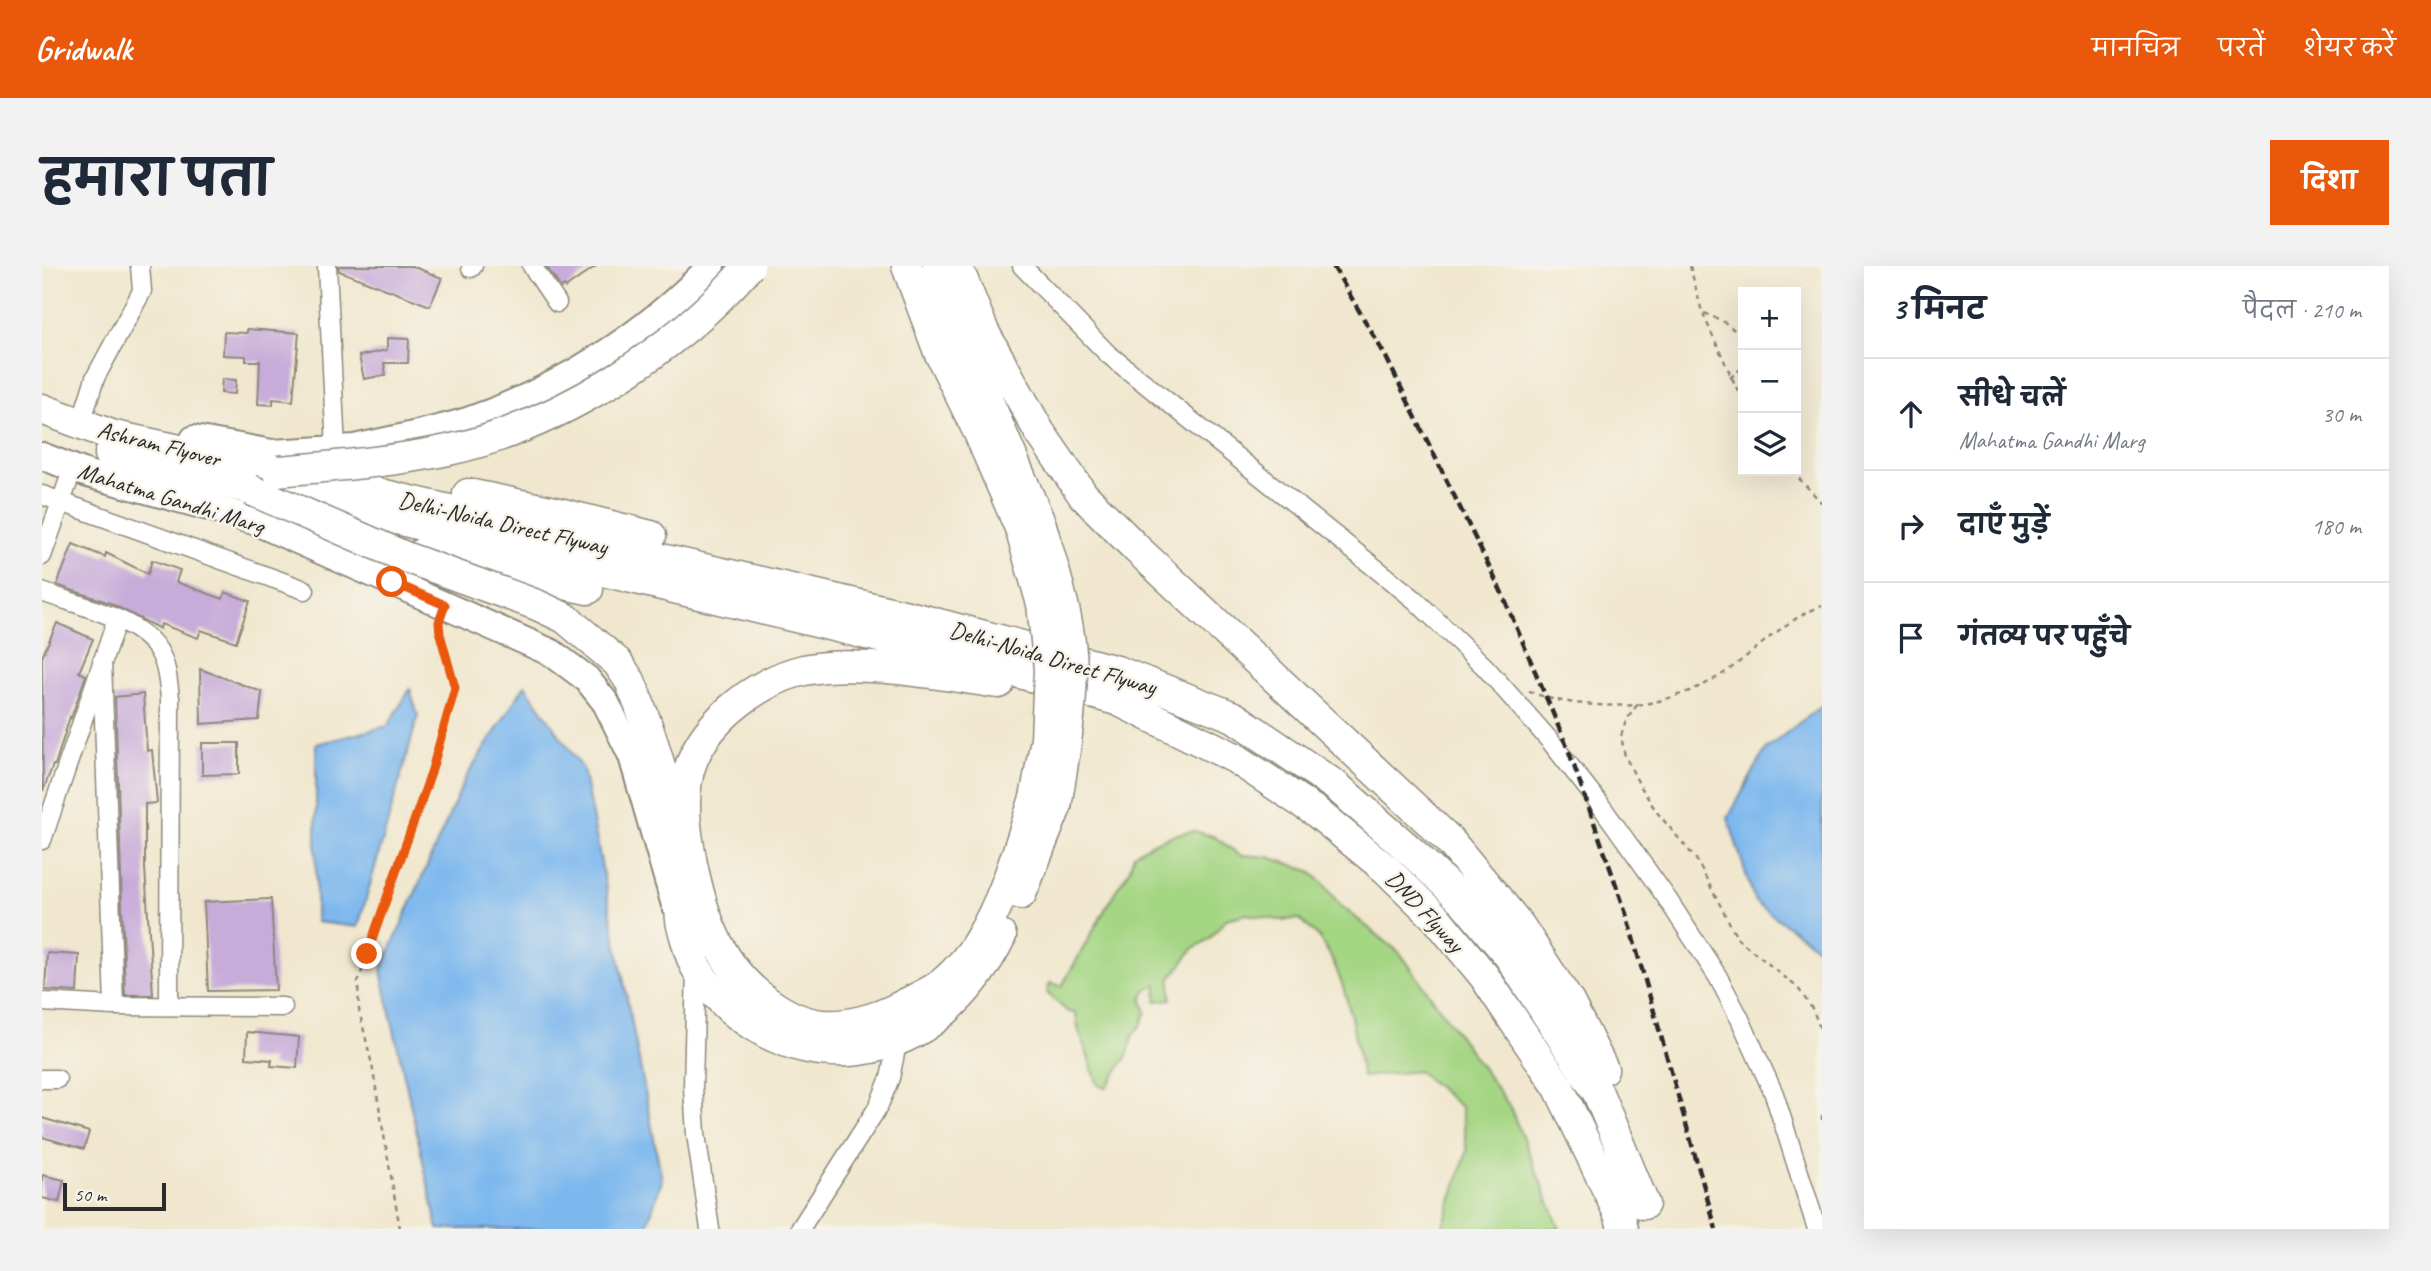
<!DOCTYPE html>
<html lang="hi">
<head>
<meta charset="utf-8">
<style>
  :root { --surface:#fff; --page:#f2f2f3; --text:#1f2937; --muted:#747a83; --line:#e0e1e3; --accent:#ea580c }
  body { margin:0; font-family:Caveat,"Playpen Sans Deva",sans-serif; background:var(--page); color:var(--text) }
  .controls { position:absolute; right:21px; top:21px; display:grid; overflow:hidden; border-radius:0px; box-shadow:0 7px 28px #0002 }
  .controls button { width:63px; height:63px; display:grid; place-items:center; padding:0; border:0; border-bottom:2px solid var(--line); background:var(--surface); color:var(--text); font:35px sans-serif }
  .scale { position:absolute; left:21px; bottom:18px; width:103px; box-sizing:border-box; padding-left:7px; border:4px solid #2b2b2b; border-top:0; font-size:19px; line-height:24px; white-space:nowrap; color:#2b2b2b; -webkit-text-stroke:5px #f7f3e8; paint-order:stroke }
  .stop { position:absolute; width:21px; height:21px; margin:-16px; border:5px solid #ea580c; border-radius:50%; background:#fff }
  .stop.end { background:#ea580c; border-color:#fff; box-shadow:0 2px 7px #0008 }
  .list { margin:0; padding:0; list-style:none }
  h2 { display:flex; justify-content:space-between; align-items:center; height:91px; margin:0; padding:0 28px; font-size:30px }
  h2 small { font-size:23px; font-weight:400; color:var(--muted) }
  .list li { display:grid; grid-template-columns:46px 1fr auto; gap:21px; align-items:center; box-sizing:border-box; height:112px; padding:0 28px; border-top:2px solid var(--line) }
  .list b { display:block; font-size:26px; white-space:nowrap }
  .list p { margin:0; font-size:23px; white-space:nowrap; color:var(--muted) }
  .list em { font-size:23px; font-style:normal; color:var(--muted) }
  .icon { flex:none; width:38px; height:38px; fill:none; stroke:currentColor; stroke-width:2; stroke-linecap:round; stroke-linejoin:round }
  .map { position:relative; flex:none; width:1780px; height:963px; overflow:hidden; border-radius:0px }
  header { display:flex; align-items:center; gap:42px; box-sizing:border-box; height:98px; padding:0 35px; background:var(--accent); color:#fff }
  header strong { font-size:33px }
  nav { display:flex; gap:38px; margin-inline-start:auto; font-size:24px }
  .intro { display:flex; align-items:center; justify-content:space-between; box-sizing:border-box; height:168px; padding:0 42px }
  h1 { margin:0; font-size:49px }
  .button { padding:18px 32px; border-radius:0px; background:var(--accent); color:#fff; font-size:24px; font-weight:700 }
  main { display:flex; gap:42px; padding:0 42px }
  aside { flex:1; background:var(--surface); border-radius:0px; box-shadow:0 7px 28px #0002 }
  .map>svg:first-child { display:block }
  .green { fill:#a5d684; stroke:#688058; stroke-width:2 }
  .water { fill:#7cb7ee; stroke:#54718c; stroke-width:2 }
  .building { fill:#c7abd9 }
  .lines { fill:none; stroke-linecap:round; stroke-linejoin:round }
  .street-casing { stroke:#8e897c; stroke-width:21 }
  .primary-casing { stroke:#8e897c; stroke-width:30 }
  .highway-casing { stroke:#8e897c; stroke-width:33 }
  .path { stroke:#8e897c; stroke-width:2.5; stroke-dasharray:5 5; stroke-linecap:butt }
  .street { stroke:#fff; stroke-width:18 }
  .primary { stroke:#fff; stroke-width:26 }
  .highway { stroke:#fff; stroke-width:30 }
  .rail { stroke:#2b2b2b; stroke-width:4.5; stroke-dasharray:10 5; stroke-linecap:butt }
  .highway-bridge-casing { stroke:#8e897c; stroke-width:33; stroke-linecap:butt }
  .highway-bridge { stroke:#fff; stroke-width:30 }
  .route { stroke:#ea580c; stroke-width:9 }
  .labels { text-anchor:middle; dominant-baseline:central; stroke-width:5; stroke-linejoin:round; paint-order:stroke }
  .street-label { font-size:24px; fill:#2b2b2b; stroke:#f7f3e8 }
</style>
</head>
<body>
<header>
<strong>Gridwalk</strong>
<nav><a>मानचित्र</a><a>परतें</a><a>शेयर करें</a></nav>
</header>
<div class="intro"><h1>हमारा पता</h1><a class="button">दिशा</a></div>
<main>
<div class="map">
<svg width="1780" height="963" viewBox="0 0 1780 963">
  <rect width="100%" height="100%" fill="#f7f3e8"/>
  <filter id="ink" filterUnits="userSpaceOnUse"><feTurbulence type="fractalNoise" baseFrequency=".0143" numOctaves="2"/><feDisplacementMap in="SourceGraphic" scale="14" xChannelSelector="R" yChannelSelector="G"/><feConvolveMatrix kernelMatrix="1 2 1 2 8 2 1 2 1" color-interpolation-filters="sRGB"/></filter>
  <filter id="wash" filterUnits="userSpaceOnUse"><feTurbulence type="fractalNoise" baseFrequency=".00686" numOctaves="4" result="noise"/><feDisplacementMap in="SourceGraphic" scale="28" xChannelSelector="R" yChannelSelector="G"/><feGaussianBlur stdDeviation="1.57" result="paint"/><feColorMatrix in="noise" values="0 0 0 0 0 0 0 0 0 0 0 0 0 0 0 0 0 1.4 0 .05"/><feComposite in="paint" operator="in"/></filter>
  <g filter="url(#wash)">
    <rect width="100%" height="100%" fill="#f0e7ce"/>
    <path class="green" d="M1152,565L1171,570L1198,589L1227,591L1268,605L1281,617L1298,639L1358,687L1468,841L1518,963H1400L1425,885L1419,841L1376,805L1320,811C1312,765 1306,715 1280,676C1274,667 1264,660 1257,653L1237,654L1205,648L1184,653L1167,673L1152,682L1129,712V733L1114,735L1115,719L1104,724L1100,734L1104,746L1099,759L1091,769L1085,790L1064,822L1056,819L1036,762L1034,747L1026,746L1005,727L1008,717L1020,720L1074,624L1087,605L1092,588C1111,575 1129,568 1152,565Z"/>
    <path class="water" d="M483,419L541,503L620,914L604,963H396L339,705L423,513Z
      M368,423L376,450L316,661L274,656V478L346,460Z
      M1780,439V685L1713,636L1686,552L1724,483Z"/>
    <g id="blocks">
      <path class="building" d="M296,0H370L400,12L388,40L297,5Z
        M504,0H554L523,22L522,20L519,22Z
        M205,63L257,67L251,135L231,133V139L216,138L218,95H204V90L181,89L182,66L205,67Z
        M345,72L367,73L366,97H342L344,109L322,113L317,90L345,84Z
        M180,113L194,114L193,128L179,127Z
        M31,278L63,291L64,287L106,308L110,294L138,304L134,316L181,333L183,326L208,335L194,376L159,364L156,372L119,358L118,363L68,337L15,319Z
        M15,357L51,373L37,406L44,409L29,452L28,451L13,499H11L1,525L0,391Z
        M158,403L220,426L217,454L159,458Z
        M101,428L105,485L110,484L115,537L103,538V602L111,729H83L73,431Z
        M160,477H197V508L160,509Z
        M229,633L234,724L166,725L162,636Z
        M5,687L37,689L35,726L3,724Z
        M205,766L257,771L255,802L229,800L230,794L204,792Z
        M0,852L47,866L42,883L0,871Z
        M0,909L22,914L17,936L0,932Z"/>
    </g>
  </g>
  <g filter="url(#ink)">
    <use href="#blocks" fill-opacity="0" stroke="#8e897c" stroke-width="2"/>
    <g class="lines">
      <defs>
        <path id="street" d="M285,0L294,184
          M490,0L515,37
          M980,0L1066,88L1372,333L1443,401L1509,476L1557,537L1624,631L1676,711L1698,753L1732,828L1775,963
          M429,2L431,0
          M43,144L53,112L100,25L98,0
          M0,229L263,324
          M0,290L31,202
          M0,326C35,339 96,352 116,384C125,398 126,416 128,432L127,740
          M60,395L72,740
          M0,574L75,353
          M654,702L651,821L654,868L668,963
          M0,736L72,740L241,741
          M0,813H15
          M758,963L836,841L848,812L856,773"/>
        <path id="primary" d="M152,173L230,187L313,182C351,173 391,166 428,154C518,123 604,69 669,0
          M0,190L46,208L203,251L510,387L545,413L564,437L590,490L633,639"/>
        <path id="highway" d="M865,0L897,86L937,167L978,262
          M896,0L922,79L999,259
          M915,0L942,66L997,165L1041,229L1095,283L1407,574L1477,659L1527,736L1561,803
          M0,143L72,170L269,212L870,351L1075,405L1192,451L1294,520L1370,586L1422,636L1468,691L1556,827L1602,938
          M68,188L148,210L359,254L507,292L920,391L1075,434L1193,492L1274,546L1345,604L1395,653L1442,710L1517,822L1578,950L1581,963
          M426,228L513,246L609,270
          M203,251L300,271
          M379,288L546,323
          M588,415C602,449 615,485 623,521C630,551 636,584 639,615C640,630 636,649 641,663C645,676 648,692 655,703C689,758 752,792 817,784C883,776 931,727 959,670
          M957,417C900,409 817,393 762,404C713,415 653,462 645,514C640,542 645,571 650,598C657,631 666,664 684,692C703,723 744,756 781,759C806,761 836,752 857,741C870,734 883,729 895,721C910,711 928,690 937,674C964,630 977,580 993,532
          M979,628L1014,541"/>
      </defs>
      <use href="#street" class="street-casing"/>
      <use href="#primary" class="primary-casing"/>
      <use href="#highway" class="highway-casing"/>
      <path class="path" d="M1648,0L1660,46L1701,136
        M1662,47C1683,56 1694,59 1701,82
        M1688,112L1701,101
        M1750,205L1780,237
        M1487,425C1514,438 1563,441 1593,439C1615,438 1655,424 1674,412C1711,390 1738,355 1780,340
        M1595,439L1584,455L1579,470L1583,490L1596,516L1614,545L1654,593L1696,673L1756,722L1771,744L1780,768
        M1780,849V857
        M358,963L330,799L317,744L316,716L389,507L413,422L397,358"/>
      <use href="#street" class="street"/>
      <use href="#primary" class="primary"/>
      <use href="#highway" class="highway"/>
      <path class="rail" d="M1291,0L1344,91L1459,325L1526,483L1583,644L1674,963"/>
      <defs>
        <path id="highway-bridge" d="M236,205C293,200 350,196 406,184C515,161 635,84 707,0
          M209,224L363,291L495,339L523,352L575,396L588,415
          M999,259C1012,306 1030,356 1030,406C1029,452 1021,496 1014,541
          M978,262L1000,338L1007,403L1004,473L993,532"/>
      </defs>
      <use href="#highway-bridge" class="highway-bridge-casing"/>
      <use href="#highway-bridge" class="highway-bridge"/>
    </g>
  </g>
  <g class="lines" filter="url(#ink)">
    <path class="route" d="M325,688L389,507L413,422L398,368L397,356L403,339L350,316"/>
  </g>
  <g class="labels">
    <g class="street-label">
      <text transform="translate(117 178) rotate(14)">Ashram Flyover</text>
      <text transform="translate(129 232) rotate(17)">Mahatma Gandhi Marg</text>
      <text transform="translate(461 257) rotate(13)">Delhi-Noida Direct Flyway</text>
      <text transform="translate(1011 392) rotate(16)">Delhi-Noida Direct Flyway</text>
      <text transform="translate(1383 645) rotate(47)">DND Flyway</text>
    </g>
  </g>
</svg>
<div class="controls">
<button>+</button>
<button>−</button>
<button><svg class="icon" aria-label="layers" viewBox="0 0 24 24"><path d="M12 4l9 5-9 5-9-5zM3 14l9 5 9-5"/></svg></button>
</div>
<div class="scale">50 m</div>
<div class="stop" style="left:350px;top:316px"></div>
<div class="stop end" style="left:325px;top:688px"></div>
</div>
<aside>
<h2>3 मिनट<small>पैदल · 210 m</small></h2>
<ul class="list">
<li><svg class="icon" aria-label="ahead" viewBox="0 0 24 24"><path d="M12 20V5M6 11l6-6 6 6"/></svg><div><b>सीधे चलें</b><p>Mahatma Gandhi Marg</p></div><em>30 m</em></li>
<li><svg class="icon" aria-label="right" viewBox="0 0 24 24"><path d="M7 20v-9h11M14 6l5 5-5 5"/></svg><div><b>दाएँ मुड़ें</b></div><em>180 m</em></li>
<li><svg class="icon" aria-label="arrive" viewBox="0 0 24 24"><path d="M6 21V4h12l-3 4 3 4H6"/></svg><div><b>गंतव्य पर पहुँचे</b></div></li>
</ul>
</aside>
</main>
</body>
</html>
